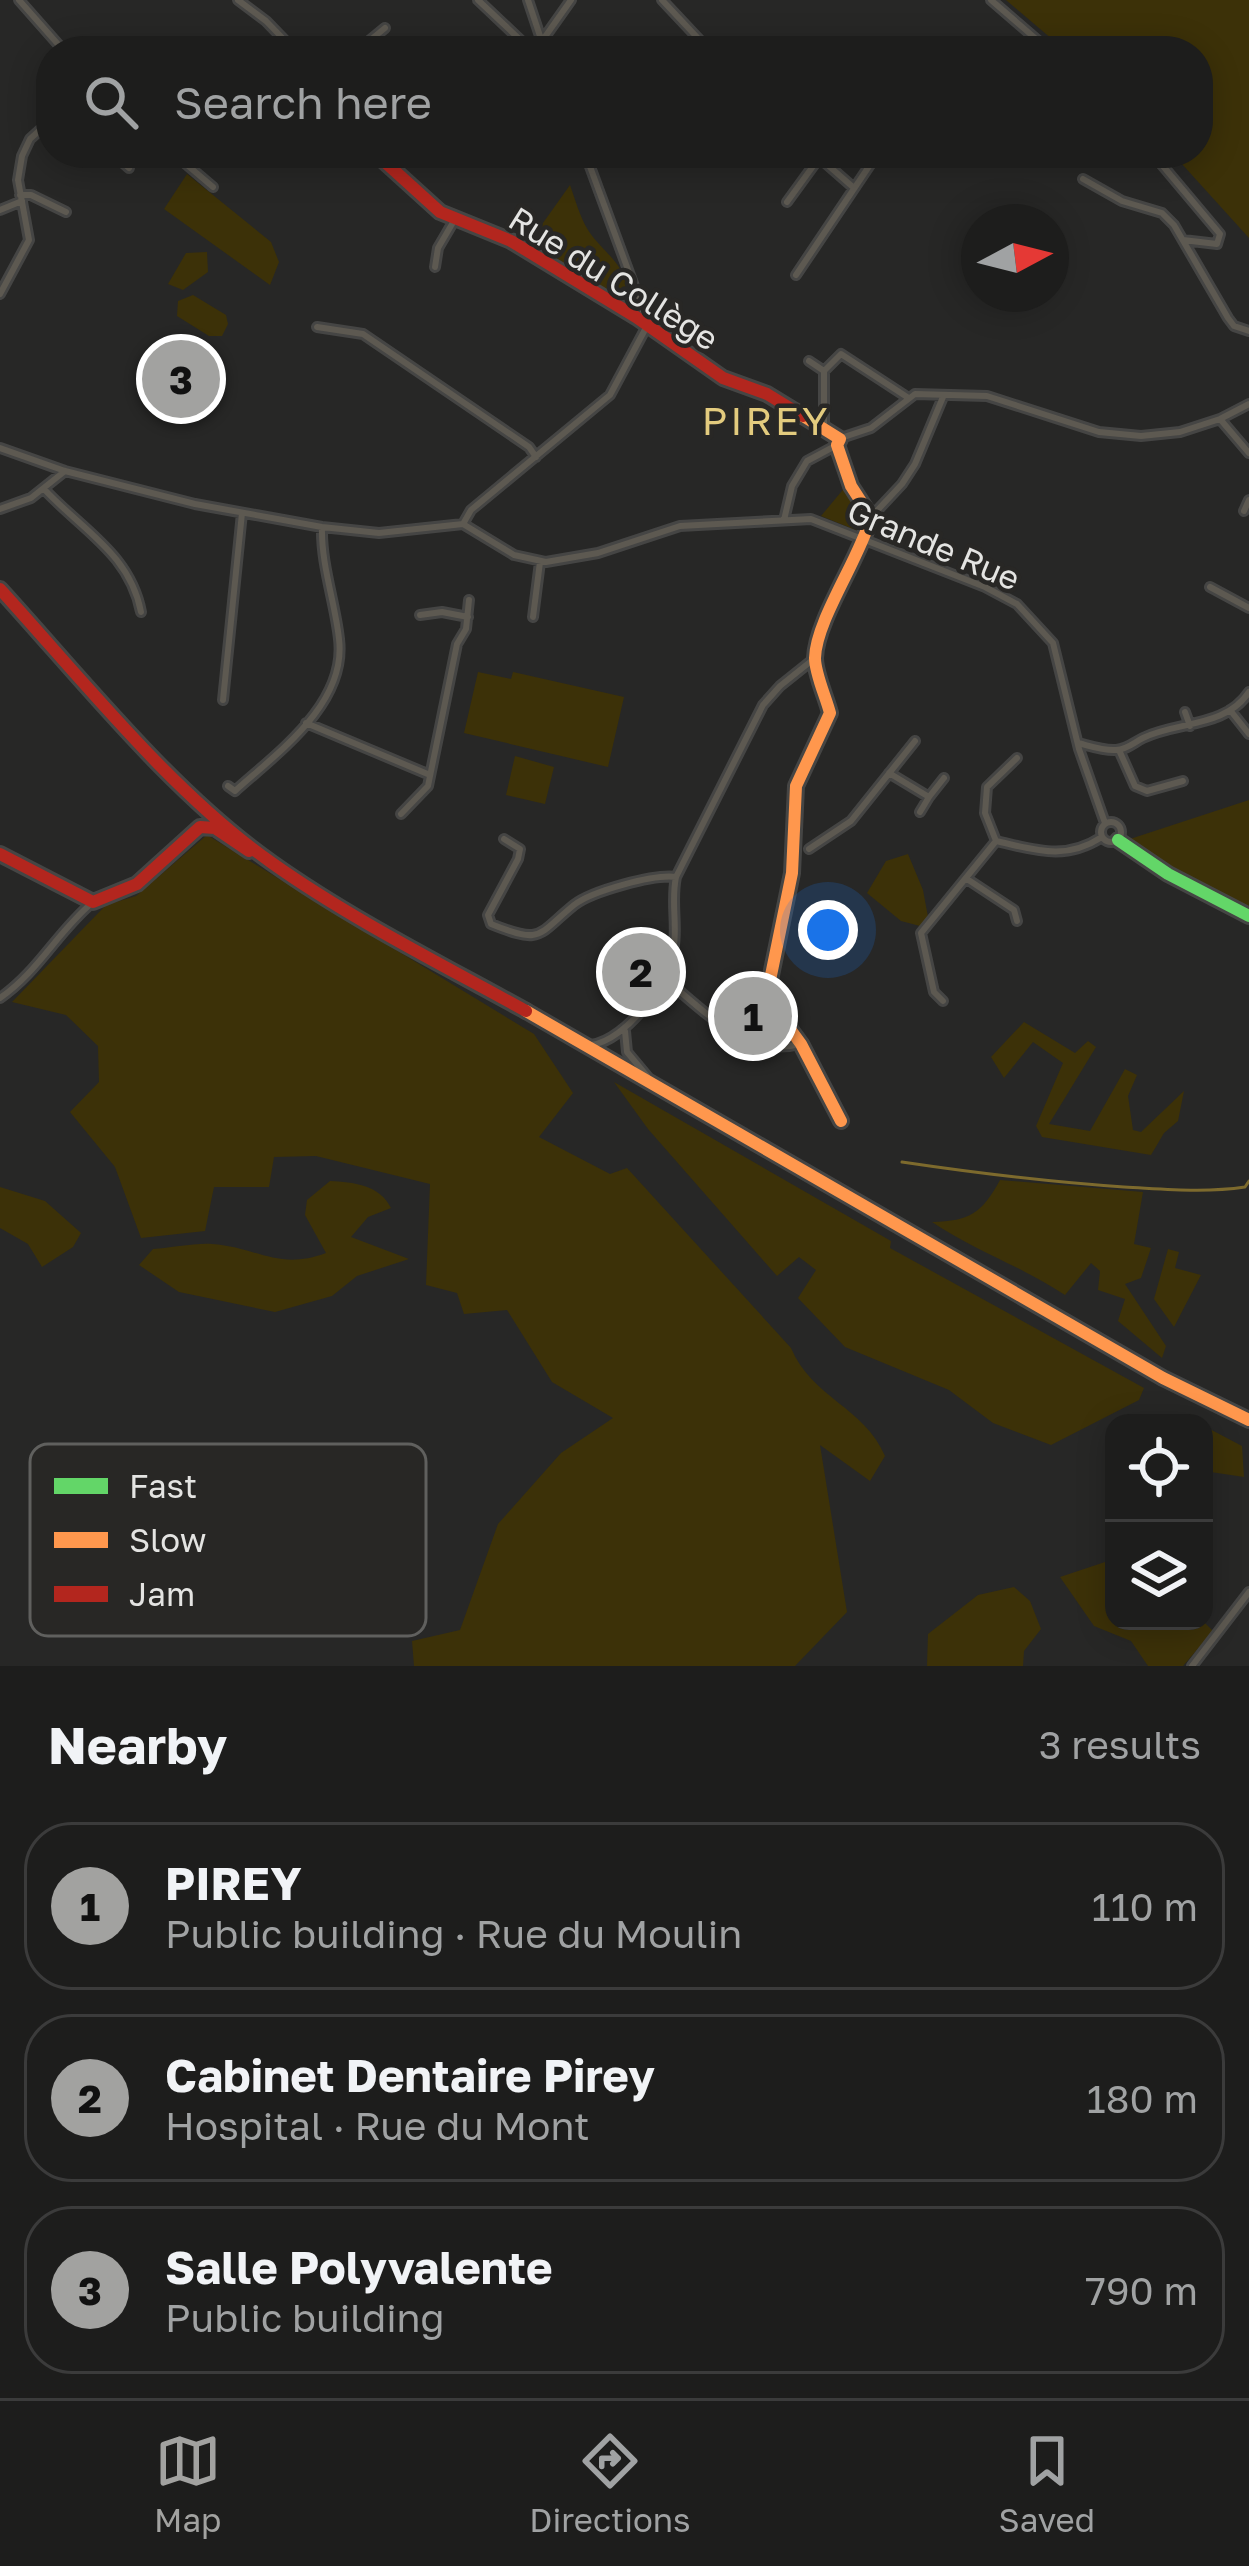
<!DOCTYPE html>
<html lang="en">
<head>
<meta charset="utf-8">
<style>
  :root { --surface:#1d1d1c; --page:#2a2a29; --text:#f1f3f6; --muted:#a0a2a3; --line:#3b3b3b; --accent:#a2a2a0 }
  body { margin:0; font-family:"Golos Text",sans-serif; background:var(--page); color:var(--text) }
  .controls { position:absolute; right:36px; bottom:36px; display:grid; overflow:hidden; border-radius:24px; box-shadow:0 6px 30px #0003 }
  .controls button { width:108px; height:108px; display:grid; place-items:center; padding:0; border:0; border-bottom:3px solid var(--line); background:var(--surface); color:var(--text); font:60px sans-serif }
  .compass { position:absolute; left:961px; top:204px; width:108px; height:108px; border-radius:50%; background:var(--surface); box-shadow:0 6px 30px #0003; rotate:83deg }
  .you { position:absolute; left:828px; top:930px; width:42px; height:42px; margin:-30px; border:9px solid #fff; border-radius:50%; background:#1a73e8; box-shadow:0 0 0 18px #1a73e833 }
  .badge { display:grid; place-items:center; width:78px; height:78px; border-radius:50%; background:var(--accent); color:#111; font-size:39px; font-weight:700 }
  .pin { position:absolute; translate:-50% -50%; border:6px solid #fff; box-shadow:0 3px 12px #0006 }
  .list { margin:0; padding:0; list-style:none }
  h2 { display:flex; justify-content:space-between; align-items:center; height:156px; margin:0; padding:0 48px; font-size:51px }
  h2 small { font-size:39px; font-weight:400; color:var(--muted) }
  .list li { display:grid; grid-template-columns:78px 1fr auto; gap:36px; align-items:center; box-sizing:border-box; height:168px; margin:0 24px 24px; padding:0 24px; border:3px solid var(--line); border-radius:48px }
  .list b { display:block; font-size:45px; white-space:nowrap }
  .list p { margin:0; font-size:39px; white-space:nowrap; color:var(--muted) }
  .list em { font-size:39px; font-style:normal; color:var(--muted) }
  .icon { flex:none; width:66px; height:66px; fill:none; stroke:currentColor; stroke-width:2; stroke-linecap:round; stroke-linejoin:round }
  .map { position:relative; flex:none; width:1249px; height:1666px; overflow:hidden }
  .search { position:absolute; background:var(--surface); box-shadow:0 6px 30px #0003; left:36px; right:36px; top:36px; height:132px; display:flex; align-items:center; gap:30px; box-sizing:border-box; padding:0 42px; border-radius:48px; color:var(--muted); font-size:45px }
  .sheet { height:732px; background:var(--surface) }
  nav { display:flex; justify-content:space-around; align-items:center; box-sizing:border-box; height:168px; border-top:3px solid var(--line); background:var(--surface); font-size:33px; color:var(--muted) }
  nav a { display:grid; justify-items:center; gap:6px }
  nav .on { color:var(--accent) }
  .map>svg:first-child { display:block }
  .green { fill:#3c3108 }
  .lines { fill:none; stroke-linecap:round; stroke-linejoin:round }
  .stream { stroke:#7d6a2d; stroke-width:3 }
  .street-casing { stroke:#454544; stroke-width:12 }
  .fast-casing { stroke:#454544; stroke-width:18 }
  .slow-casing { stroke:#454544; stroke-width:18 }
  .jam-casing { stroke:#454544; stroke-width:18 }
  .street { stroke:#5d5951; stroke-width:6 }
  .fast { stroke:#63d668; stroke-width:12 }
  .slow { stroke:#ff974d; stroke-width:12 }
  .jam { stroke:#b3261e; stroke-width:12 }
  .labels { text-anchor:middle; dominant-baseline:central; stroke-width:9; stroke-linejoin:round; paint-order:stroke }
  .street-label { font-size:33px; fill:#e4e4e2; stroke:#282725 }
  .quarter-label { font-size:39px; letter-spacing:3px; fill:#e3cb7e; stroke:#282725 }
  .key { fill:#282725; stroke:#60605e; stroke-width:3 }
  .key-label { font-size:33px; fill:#e4e4e2 }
</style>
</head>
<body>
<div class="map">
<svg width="1249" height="1666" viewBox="0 0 1249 1666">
  <rect width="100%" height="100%" fill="#272726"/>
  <path class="green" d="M1006,0H1249V238L1172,153H1198V51H1066Z
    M187,174L271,242L279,262L270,285L164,209Z
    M570,185C575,199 580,217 588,230C602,253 641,274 619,303L568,274L571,268L534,243L541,233L538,230Z
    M207,252L208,272L183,290L168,284L186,253Z
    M193,295L226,315L228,324L222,336H209L177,316L178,301Z
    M846,486L865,513L858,531L821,516Z
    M478,672L511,679L513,672L624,697L608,767L464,733Z
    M515,756L554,767L545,804L506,795Z
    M1249,800V909L1152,856L1130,839Z
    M207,835L534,1034L573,1093L539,1137L610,1174L627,1168L791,1348C812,1398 864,1407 885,1456L870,1481L820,1445L847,1612L795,1666H414L412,1641L460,1630L498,1524L561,1453L613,1418L552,1382L507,1310L464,1314L457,1293L426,1285L430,1184L316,1156L274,1157L269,1187H214L205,1231L141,1238L115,1167L70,1112L99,1082L98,1046L66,1015L12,1002L106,905L136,896Z
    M908,854L923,890L928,917L920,926L901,921L867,893L886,861Z
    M1024,1022L1075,1053L1088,1041L1096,1047L1049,1124L1090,1131L1125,1069L1137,1075L1128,1096L1133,1130L1141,1132L1184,1091L1178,1121L1164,1133L1151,1155L1042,1137L1036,1126L1063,1063L1033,1042L1004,1078L991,1057Z
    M614,1082L891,1241L890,1248L1144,1388L1139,1400L1051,1445L993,1423L949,1390L845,1347L798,1298L816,1270L799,1257L777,1276L648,1129Z
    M1000,1180L1143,1192L1134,1244L1151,1248L1141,1278L1125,1284L1166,1346L1162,1358L1118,1321L1125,1299L1098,1290L1100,1271L1091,1263L1065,1295C1021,1266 975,1251 932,1222C970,1221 982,1213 1000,1180Z
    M330,1181C353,1182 380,1185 391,1208L368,1217L351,1237L409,1259L357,1276L332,1296L275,1312L179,1292L139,1265L153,1249C172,1248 193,1243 212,1244C257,1247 278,1271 326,1253L305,1215L307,1200Z
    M0,1187L45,1201L81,1233L73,1247L42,1267L28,1244L0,1228Z
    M1168,1249L1179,1252L1175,1268L1201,1275L1174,1327L1154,1299Z
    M1204,1426L1242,1446L1244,1477L1204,1471Z
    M1114,1559V1621H1203L1213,1631L1183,1666H1148L1131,1641L1094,1626L1060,1577Z
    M1014,1587L1030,1601L1041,1629L1024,1651L1023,1666H927L928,1634L978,1595Z"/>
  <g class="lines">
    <path class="stream" d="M902,1162C976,1173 1050,1182 1124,1187C1165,1189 1204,1193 1245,1187L1249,1181"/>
    <defs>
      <path id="street" d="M19,0L64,51
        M238,0L266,21L295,51
        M478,0L532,51
        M528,0L545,51
        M662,0L710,51
        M991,0L1050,51
        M542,41L571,0
        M357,51L385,28
        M112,153L129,168
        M173,153L213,187
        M814,153L854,188
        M1152,153L1220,234L1217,244L1183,240
        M719,159L724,153
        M1083,179L1122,201L1162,213L1174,225L1228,318L1234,326L1249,331
        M20,195H31L66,212
        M787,202L819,158
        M0,210L22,201
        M435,267L438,248L455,219
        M796,275L878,153
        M0,294L29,240L18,180L22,156L30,139L51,120
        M317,327L363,334L529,447L536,457
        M809,361L824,371
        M824,371L841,354L907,397
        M1220,419L1249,453
        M824,427V371
        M841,438L871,428L915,394L987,396L1099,432L1141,436L1180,432L1220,419L1249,404
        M0,448L65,471L195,504L322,527L379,533L463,524
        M44,489C82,530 130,554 141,612
        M0,509L31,498L65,471
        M1244,511L1249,500
        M872,516L902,484L915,464L943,397
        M784,520L792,486L807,461L837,445
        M463,524L514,555L546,562L598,553L680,526L811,519L985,587L1017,604L1053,643L1079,749L1105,823
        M463,524L471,510L610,395L648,324L585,153
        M1210,587L1249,608
        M420,615L442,612L468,617
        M533,617L540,562
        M223,700L242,513
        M1230,710L1249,734
        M1185,712L1190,726
        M306,723L430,775
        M1078,743C1090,746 1104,751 1116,750C1128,749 1133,743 1143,738C1178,721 1225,728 1249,692
        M1119,750L1135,786L1147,791L1183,781
        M889,773L929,797L944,778
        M228,786L235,791C277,753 347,704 339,639C335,602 321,565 322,527
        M920,812L929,797
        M401,814L428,786L457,644L466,629L469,600
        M1101 832a10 10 0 1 1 20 0a10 10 0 1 1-20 0Z
        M504,839L520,849L518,859L488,915L491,924C543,945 537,935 574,905C592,891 654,874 676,877
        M996,841L985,813L987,787L1017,758
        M809,849L851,821L915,741
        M967,879L1014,910L1017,921
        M665,979C705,1011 746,1058 800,1044
        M0,998C38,972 58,931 93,902
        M943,1001L934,992L921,933L996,841C1036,850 1065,861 1102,837
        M625,1031L627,1052L647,1076
        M591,1045C627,1040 671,981 674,945C677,922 671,900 676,877L763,705L780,686L815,658
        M1192,1666L1249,1592"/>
      <path id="fast" d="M1118,840L1168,874L1249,916"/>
      <path id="slow" d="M803,416L840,439L837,445L851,486L871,517C860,558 816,620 815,658C815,674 826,697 830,713L796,786L792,873L769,985L776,1010L801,1044L841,1121
        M526,1011L1163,1378L1249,1420"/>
      <path id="jam" d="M375,153L440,212L511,241L636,317L723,378L767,394L803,416
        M0,589C82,679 172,793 272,863C351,919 441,964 526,1011
        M0,854L93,902L137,884L200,827L215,828L249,851"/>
    </defs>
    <use href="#street" class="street-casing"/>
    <use href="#fast" class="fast-casing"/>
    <use href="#slow" class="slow-casing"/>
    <use href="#jam" class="jam-casing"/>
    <use href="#street" class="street"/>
    <use href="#fast" class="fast"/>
    <use href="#slow" class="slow"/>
    <use href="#jam" class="jam"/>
  </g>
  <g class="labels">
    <g class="street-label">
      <text transform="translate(614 278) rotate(32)">Rue du Collège</text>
      <text transform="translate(934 544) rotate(23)">Grande Rue</text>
    </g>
    <g class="quarter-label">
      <text x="766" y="420">PIREY</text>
    </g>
  </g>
  <rect x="30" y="1444" width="396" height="192" rx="18" class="key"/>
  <rect x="54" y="1478" width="54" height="16" fill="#63d668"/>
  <rect x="54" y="1532" width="54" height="16" fill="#ff974d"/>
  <rect x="54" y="1586" width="54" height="16" fill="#b3261e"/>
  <g class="key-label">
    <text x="129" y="1498">Fast</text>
    <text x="129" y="1552">Slow</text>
    <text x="129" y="1606">Jam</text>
  </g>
</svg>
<div class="controls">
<button><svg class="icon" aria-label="locate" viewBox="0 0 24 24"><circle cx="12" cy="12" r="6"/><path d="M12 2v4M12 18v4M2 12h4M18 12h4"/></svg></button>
<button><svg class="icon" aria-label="layers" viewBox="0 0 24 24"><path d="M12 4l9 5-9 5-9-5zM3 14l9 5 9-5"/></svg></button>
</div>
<svg class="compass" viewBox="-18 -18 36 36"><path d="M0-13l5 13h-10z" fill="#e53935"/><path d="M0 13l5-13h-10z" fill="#a0a2a3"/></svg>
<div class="you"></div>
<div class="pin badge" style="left:753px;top:1016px">1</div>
<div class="pin badge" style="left:641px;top:972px">2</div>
<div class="pin badge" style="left:181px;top:379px">3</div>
<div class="search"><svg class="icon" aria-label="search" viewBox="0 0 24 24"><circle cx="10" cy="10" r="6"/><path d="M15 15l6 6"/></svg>Search here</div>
</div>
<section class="sheet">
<h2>Nearby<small>3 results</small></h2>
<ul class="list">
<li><span class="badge">1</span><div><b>PIREY</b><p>Public building · Rue du Moulin</p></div><em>110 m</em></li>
<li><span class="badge">2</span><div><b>Cabinet Dentaire Pirey</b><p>Hospital · Rue du Mont</p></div><em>180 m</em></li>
<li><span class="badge">3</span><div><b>Salle Polyvalente</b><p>Public building</p></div><em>790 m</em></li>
</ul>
</section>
<nav>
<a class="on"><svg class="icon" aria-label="map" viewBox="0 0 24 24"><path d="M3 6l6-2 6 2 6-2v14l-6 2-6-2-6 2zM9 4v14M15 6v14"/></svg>Map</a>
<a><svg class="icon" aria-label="directions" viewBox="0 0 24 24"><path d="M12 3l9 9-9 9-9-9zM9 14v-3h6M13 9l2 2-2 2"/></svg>Directions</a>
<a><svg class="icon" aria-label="saved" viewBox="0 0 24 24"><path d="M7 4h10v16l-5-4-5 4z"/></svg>Saved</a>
</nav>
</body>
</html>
